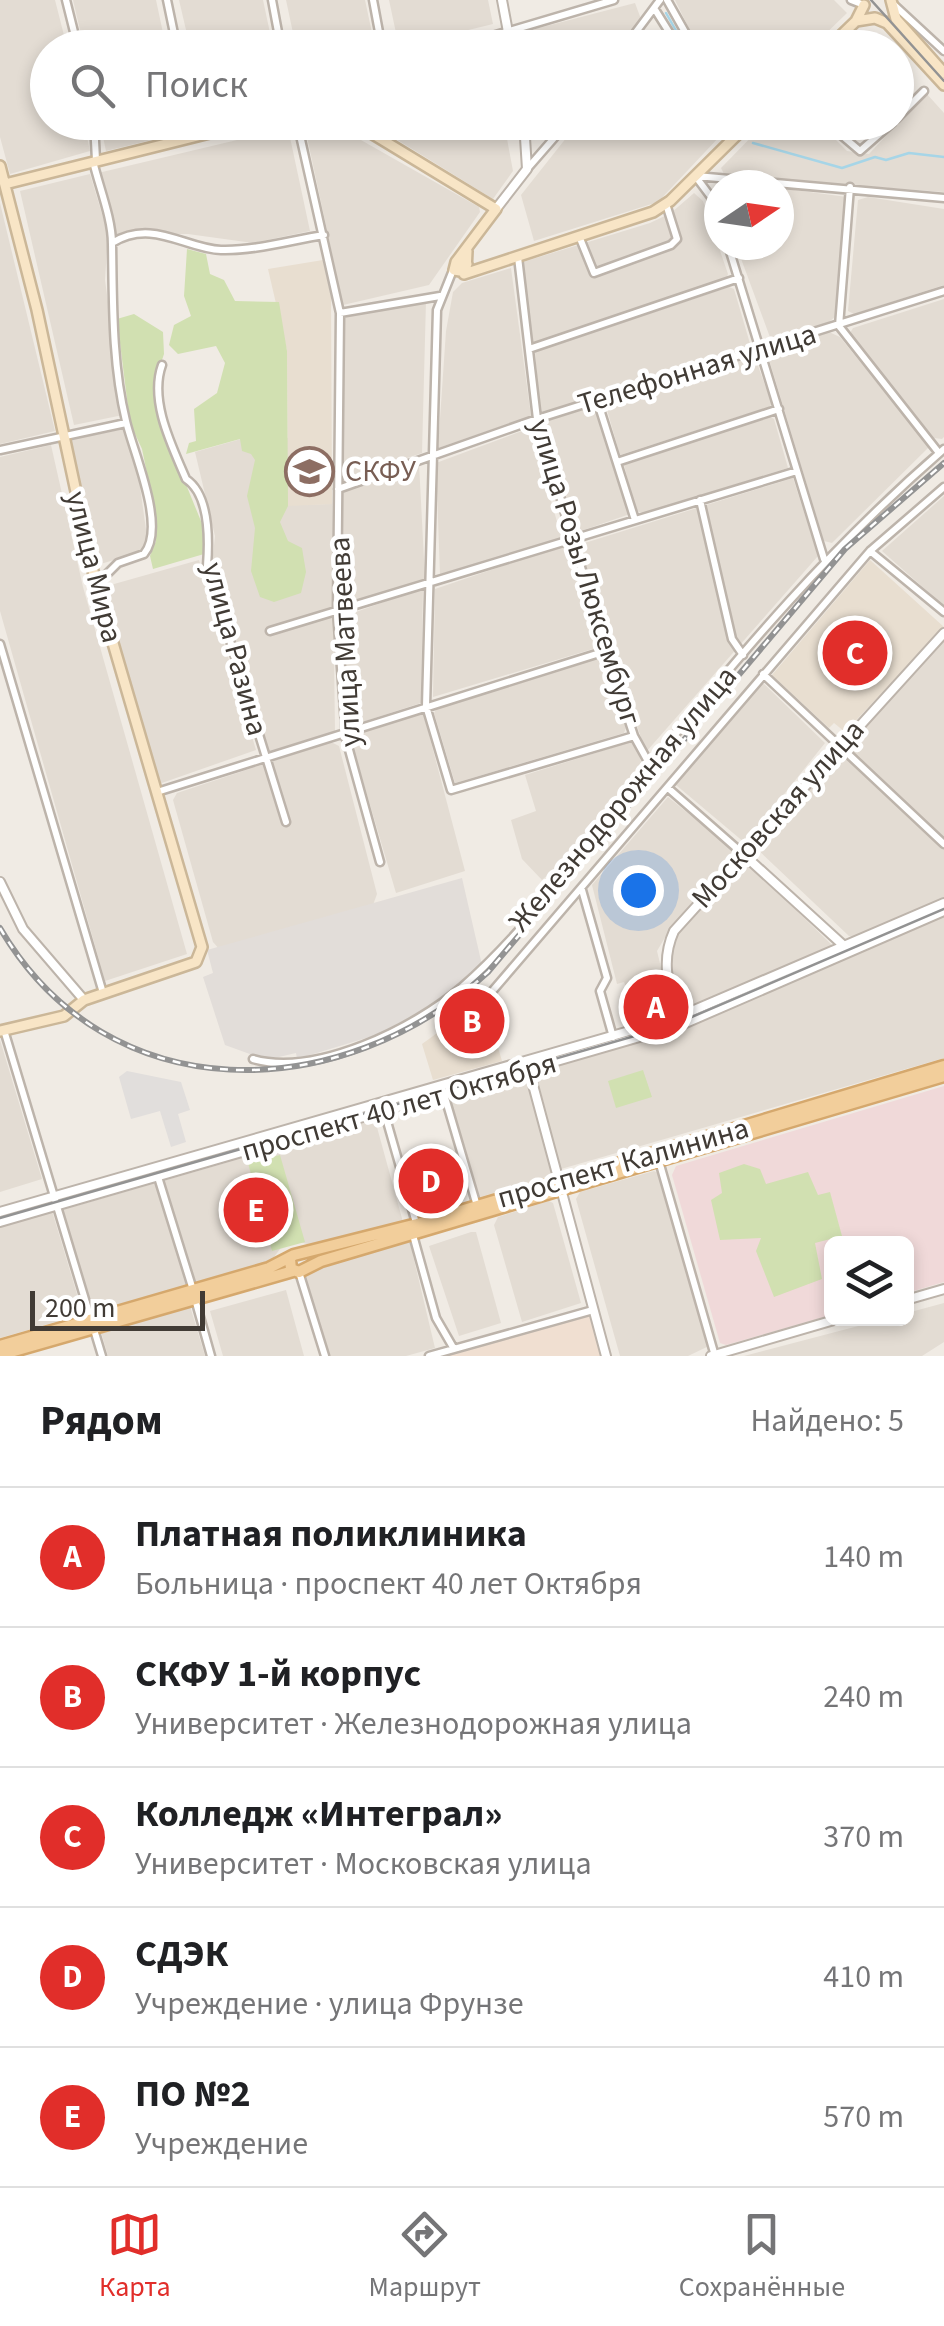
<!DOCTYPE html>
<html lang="ru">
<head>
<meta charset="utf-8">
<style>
  :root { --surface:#fff; --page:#f6f6f6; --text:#202124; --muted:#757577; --line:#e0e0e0; --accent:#e12e2a }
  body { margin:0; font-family:"Source Sans 3",sans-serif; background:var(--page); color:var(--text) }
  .controls { position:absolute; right:30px; bottom:30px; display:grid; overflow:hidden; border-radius:15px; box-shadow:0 5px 15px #0003 }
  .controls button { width:90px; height:90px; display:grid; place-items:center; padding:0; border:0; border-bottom:2px solid var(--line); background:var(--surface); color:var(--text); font:50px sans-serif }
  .compass { position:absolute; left:704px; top:170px; width:90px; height:90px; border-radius:50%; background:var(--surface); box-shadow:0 5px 15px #0003; rotate:77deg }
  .scale { position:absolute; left:30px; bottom:25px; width:175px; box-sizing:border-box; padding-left:10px; border:5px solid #413b35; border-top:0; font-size:28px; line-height:35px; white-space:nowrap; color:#413b35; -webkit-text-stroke:8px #fff; paint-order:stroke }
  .you { position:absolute; left:638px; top:890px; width:35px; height:35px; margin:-25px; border:8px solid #fff; border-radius:50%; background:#1a73e8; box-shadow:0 0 0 15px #1a73e833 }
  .badge { display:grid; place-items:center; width:65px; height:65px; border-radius:50%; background:var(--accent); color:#fff; font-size:32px; font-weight:700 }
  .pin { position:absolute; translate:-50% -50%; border:5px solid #fff; box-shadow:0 2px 10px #0006 }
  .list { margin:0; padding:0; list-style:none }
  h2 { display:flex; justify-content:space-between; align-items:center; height:130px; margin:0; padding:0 40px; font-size:42px }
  h2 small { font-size:32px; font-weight:400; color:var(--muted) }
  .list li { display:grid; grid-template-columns:65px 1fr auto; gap:30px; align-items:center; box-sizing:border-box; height:140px; padding:0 40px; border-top:2px solid var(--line) }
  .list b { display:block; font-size:38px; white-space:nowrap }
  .list p { margin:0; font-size:32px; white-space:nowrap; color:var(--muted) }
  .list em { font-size:32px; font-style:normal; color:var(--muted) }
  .icon { flex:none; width:55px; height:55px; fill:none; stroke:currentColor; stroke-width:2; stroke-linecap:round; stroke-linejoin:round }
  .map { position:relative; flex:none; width:944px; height:1356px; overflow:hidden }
  .search { position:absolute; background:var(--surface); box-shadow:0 5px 15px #0003; left:30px; right:30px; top:30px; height:110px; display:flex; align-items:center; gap:25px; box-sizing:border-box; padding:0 35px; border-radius:55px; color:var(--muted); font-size:38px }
  .sheet { height:830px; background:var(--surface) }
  nav { display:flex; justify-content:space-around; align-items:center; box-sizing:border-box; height:140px; border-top:2px solid var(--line); background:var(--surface); font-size:28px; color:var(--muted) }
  nav a { display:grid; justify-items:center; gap:5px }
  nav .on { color:var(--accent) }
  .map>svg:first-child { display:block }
  .residential { fill:#e3dcd3 }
  .commercial { fill:#f0dfd1 }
  .industrial { fill:#e2ddd9 }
  .education { fill:#e8ded0 }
  .medical { fill:#f0d9d9 }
  .green { fill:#d1e0b1 }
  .parking { fill:#e1dedc }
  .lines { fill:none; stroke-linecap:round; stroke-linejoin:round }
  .stream { stroke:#a6d5e7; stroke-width:2.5 }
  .minor-casing { stroke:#bdb4ab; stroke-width:11 }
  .tertiary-casing { stroke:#bdb4ab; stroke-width:12 }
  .secondary-casing { stroke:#cbb798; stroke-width:14 }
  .primary-casing { stroke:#d5a86d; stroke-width:15 }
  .minor { stroke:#fff; stroke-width:6 }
  .tertiary { stroke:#fff; stroke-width:8 }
  .secondary { stroke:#f8e5c6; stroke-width:9 }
  .primary { stroke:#f2ce9b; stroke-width:10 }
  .tram { stroke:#939393; stroke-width:2.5 }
  .rail-casing { stroke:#939393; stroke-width:6 }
  .rail { stroke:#fff; stroke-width:2.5; stroke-dasharray:8; stroke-linecap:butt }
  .labels { text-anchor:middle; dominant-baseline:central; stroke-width:9; stroke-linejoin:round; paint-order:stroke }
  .street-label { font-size:30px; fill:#413b35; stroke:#fff }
  .education-label { font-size:30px; fill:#785e54; stroke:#fff; text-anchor:start }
</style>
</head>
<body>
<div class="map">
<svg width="944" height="1356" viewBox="0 0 944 1356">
  <rect width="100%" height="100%" fill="#f0ebe4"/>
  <path class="residential" d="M0,0H55L67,47L48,48V122L84,123L90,151L10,174L0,137Z
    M73,0H156L166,47H84Z
    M179,0H263L273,47H190Z
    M286,0H365L375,47H296Z
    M389,0H488L493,24L399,47Z
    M675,0H834L847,13L812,47H698Z
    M635,3L641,19L620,47H522L535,29Z
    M926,93L944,113V192L725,176L721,168L765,123H819L847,151L869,154Z
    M100,123H182L184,132L106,151Z
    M304,123H331L479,207L480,212L429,285L343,305Z
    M370,123H504L513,171L493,199Z
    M578,123H713L721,135L658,202L534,241L521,195Z
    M288,128L310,231L253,243L188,234H115L98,173Z
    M90,174L108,234L105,280L123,415L74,425L20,191Z
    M779,188L847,197L837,315L829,322L771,340L736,245H779Z
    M694,193L703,201L728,274L726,280L530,344L523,262L650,223L671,213Z
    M868,197L944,209V285L854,314L848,311L858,200Z
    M0,203L55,431L0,444Z
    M511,268L531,416L438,448L446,331L453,292L462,283Z
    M729,287L734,289L751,347L540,413L535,352Z
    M944,299V437L942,439L934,438L850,333L853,328Z
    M426,301L422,453L339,481L343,315Z
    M829,332L840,337L929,447L832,543L824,541L767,353Z
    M754,355L772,404L769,407L620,455L605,403Z
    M592,406L596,407L630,514L575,533L540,423Z
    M769,416L774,419L788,468L643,513L636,511L624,465Z
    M530,428L562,539L440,574L436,463Z
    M124,429L136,458L148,544L138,553L97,565L69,440Z
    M288,438V505L332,504L335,731L268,752L212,565L215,536L195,452L241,439Z
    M51,445L83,587L187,954L105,981L0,611V457Z
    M419,463L425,579L344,604L340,601L339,497L347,489Z
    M793,478L818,556L646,752L575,546Z
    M944,496V606L882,551Z
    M562,546L567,547L596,648L433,697L435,589Z
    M199,560L256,750L159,784L100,588Z
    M423,588L421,703L353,725L349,723L342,617Z
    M944,639V842L845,744Z
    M599,657L626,728L624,733L455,783L434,713L437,708Z
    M762,682L825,743L745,843L676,785Z
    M423,712L465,871L396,893L351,740L356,734Z
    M634,741L642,764L637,775L590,838L542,880L522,859L511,820L536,811L525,775Z
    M331,742L339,746L377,894L373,905L221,951L213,942L173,800L177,793Z
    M845,754L944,847V901L855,937L849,936L755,847L837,755Z
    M668,797L735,851L670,929L657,951L664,980L627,990L624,982L617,984L592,885Z
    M743,859L833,946L685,1011L670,968L671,949L679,933Z
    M944,915V1058L561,1169L535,1070L685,1027Z
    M0,1040L42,1179L0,1192Z
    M525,1075L553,1175L477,1198L449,1096Z
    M375,1120L403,1222L318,1247L296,1241L282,1246L272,1260L94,1312L62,1210Z
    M654,1171L662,1175L711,1345L688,1356H620L576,1199L580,1192Z
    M549,1201L553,1203L581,1303L522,1322L494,1225L498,1217Z
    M52,1211L83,1314L0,1338V1226Z
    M471,1232H476L501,1323L459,1336L429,1246Z
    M406,1241L410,1243L435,1348L406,1356H328L305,1278L310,1272Z
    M286,1290L304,1356H223L210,1311Z
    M944,1303V1342L922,1356H744L885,1319L906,1318L907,1313Z
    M190,1306L205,1356H108L101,1332Z"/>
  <path class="commercial" d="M589,1315L601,1356H446Z"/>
  <path class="industrial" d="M462,878L482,965L433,1005L376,1035L297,1059L296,1053L266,1060L225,1045L203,977L213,973L207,950Z"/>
  <path class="education" d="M323,260L331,297L332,504L288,506L287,351L268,269Z
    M870,560L944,627L845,732L834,723L829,728L772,675Z
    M484,999L502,1061L433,1080L422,1044Z"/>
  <path class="medical" d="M944,1086V1282L907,1293L906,1244H832L831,1315L726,1345L720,1343L672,1175L676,1166Z"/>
  <path class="green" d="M187,249L206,254L210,274L224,280L235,301L279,302L287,351L288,506L280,522L288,541L302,548L306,572L301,593L274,602L260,597L251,571L255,528L247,496L255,460L251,454L242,451L240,439L186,454L189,443L196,441L194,409L217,393L225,363L216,346L178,354L169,345L174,325L191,316L184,296Z
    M134,314L163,332L164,354L154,384L163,428L205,531L204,554L153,569L150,556L156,541L149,483L142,449L130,423L117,319Z
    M643,1070L652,1097L616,1108L608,1081Z
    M280,1155L305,1242L272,1251L248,1163Z
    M744,1164L760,1169L766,1184L808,1172L818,1195L830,1192L842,1236L815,1243L822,1279L774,1297L756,1251L761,1238L720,1240L711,1200L722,1193L719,1173Z"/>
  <path class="parking" d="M127,1071L181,1082L190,1110L178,1114L186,1142L171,1147L160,1111L131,1119L119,1077Z"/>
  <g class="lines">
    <path class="stream" d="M666,13L686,48
      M725,122L730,132
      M753,143L842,168L875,157L886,160L909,153L944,157"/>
    <defs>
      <path id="minor" d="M66,0L78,48
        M167,0L177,48
        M272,0L281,48
        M373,0L382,48
        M667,0L694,48
        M851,0L864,5
        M891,2L944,51
        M654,8L679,48
        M452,48L614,0
        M624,48L660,0
        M896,119L924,91
        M94,122L96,160
        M190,122L191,137
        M297,122L340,313L337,611L346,739L380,862
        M717,122L730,142
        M826,122L860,151L893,122
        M93,161C99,187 112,218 112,244C113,302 112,364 126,421C133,452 167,527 144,554L118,563L96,585
        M527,169L568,122
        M696,176L944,198
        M696,177L711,197L719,219
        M850,187L839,326L939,453
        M579,236L594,273L671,245L677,239L666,204
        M112,243C152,218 186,249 221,250C255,251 291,240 324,235
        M728,245L824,559
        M518,257L537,419L606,651L634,736L650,765
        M455,265L437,310L426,706L451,790L634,736
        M340,313L440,296
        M529,349L739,278
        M162,365C149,401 172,446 186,479C210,495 209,540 207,566L286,822
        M597,400L635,520
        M0,450L126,423
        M617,462L779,409
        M338,489L537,419L944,291
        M700,500L732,639L743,655
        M870,551L944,612
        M270,631L797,471
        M0,644L103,993
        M763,674L944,844
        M668,788L742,853
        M157,792L606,651
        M582,890L607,978L600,991L613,1037
        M483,1002L870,551L944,487
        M4,1030L102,1356
        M253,1059C316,1077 415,1028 462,987C534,924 590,841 649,767C742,651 832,546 944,449
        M444,1094L477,1206
        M384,1111L416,1223
        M659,1161L715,1356
        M158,1177L193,1290
        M413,1235L436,1318L454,1349
        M299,1272L325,1356
        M195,1299L211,1356
        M429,1356L593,1310"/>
      <path id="tertiary" d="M502,0L511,48
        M496,209L527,169L524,122
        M742,853L843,945
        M0,882L23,929L84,1000
        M678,1017C669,986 660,962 674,931L944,633
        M529,1070L606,1356
        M0,1212L678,1017L944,903
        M0,1222L681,1025L944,911
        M906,1300L944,1289
        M711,1356L841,1318"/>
      <path id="secondary" d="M891,0L896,19L944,73
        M856,21L875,18L887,23L944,85
        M828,48L856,21L864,5
        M353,122L496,209L456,262
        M0,166L37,310L96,585L202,947L196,962L84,1000L64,1016L0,1031
        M5,184L254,122
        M467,264L456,262L454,270L466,272L467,251
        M464,274L653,212L670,201L750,122"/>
      <path id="primary" d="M290,1259L291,1269L299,1272L321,1261L944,1076
        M0,1346L269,1268L294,1255L417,1224L944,1066
        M0,1355L293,1271"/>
    </defs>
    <use href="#minor" class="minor-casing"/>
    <use href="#tertiary" class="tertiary-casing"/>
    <use href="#secondary" class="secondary-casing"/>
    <use href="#primary" class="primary-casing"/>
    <use href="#minor" class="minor"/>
    <use href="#tertiary" class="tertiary"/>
    <use href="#secondary" class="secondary"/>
    <use href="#primary" class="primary"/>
    <path class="tram" d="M871,0L944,81
      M0,1218L673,1025L944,909"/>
    <defs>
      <path id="rail" d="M0,928C108,1113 342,1106 488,972L845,549L944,463"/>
    </defs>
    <use href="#rail" class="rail-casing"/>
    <use href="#rail" class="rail"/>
  </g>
  <defs>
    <symbol id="university-ring" viewBox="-11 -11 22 22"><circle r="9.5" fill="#fff" stroke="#8d6e63" stroke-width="1.5"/><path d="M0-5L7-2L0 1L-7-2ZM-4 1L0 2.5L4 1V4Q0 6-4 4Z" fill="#8d6e63"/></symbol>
  </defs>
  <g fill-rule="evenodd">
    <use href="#university-ring" x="282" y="444" width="55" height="55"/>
  </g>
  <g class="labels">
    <g class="street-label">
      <text transform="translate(697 369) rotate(-17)">Телефонная улица</text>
      <text transform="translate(94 567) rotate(76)">улица Мира</text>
      <text transform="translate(585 572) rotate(73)">улица Розы Люксембург</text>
      <text transform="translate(345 642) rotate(-93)">улица Матвеева</text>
      <text transform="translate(235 649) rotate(75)">улица Разина</text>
      <text transform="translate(623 799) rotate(-50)">Железнодорожная улица</text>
      <text transform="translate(778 814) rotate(-48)">Московская улица</text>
      <text transform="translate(399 1107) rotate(-16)">проспект 40 лет Октября</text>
      <text transform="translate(623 1163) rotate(-16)">проспект Калинина</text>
    </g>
    <g class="education-label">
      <text x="345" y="471">СКФУ</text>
    </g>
  </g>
</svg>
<div class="controls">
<button><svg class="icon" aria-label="layers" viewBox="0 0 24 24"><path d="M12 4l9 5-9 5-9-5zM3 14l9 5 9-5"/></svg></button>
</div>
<svg class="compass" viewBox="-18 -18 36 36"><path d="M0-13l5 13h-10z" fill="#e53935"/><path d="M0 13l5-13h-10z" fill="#757577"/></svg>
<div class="scale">200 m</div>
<div class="you"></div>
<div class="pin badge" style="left:656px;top:1007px">A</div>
<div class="pin badge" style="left:472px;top:1021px">B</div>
<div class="pin badge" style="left:855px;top:653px">C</div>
<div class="pin badge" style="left:431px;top:1181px">D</div>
<div class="pin badge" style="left:256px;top:1210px">E</div>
<div class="search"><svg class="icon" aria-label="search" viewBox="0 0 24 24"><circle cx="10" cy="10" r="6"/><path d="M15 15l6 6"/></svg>Поиск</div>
</div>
<section class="sheet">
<h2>Рядом<small>Найдено: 5</small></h2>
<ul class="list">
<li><span class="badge">A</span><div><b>Платная поликлиника</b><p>Больница · проспект 40 лет Октября</p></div><em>140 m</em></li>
<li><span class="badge">B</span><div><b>СКФУ 1-й корпус</b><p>Университет · Железнодорожная улица</p></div><em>240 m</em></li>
<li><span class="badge">C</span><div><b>Колледж «Интеграл»</b><p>Университет · Московская улица</p></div><em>370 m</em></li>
<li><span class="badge">D</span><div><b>СДЭК</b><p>Учреждение · улица Фрунзе</p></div><em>410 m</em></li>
<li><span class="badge">E</span><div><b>ПО №2</b><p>Учреждение</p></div><em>570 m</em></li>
</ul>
</section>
<nav>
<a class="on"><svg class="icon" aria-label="map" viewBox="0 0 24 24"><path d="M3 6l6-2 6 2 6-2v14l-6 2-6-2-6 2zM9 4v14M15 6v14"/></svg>Карта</a>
<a><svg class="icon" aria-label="directions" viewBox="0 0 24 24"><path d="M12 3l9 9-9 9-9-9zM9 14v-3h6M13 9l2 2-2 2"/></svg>Маршрут</a>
<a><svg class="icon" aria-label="saved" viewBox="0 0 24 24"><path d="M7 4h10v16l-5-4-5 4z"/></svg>Сохранённые</a>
</nav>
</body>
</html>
